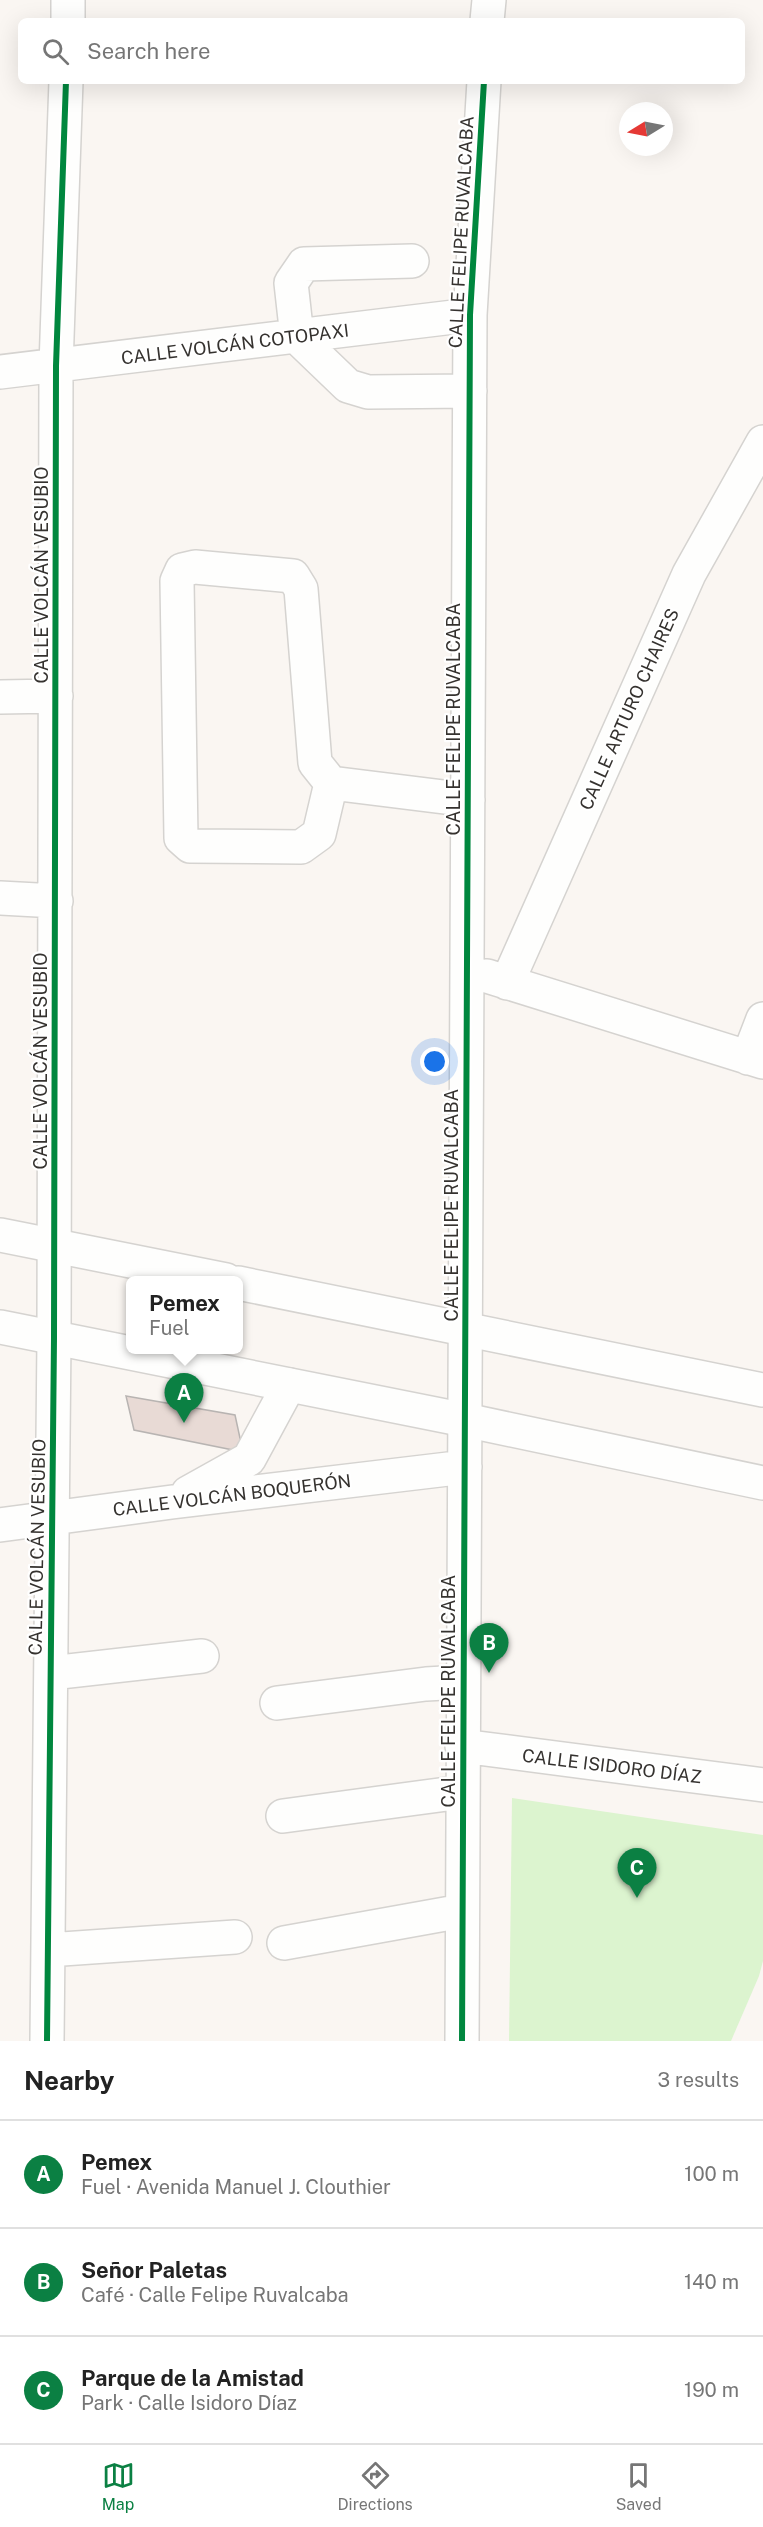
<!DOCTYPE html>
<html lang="en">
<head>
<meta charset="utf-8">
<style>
  :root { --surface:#fff; --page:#f2f2f2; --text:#222; --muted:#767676; --line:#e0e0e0; --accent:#0b8043 }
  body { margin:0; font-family:"Public Sans",sans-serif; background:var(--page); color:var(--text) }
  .compass { position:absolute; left:619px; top:102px; width:54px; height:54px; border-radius:50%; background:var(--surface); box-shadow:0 6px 24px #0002; rotate:260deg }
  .you { position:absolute; left:435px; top:1062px; width:21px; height:21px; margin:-15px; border:4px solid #fff; border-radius:50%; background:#1a73e8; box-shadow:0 0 0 9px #1a73e833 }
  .badge { display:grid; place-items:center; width:39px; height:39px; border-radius:50%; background:var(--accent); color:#fff; font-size:20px; font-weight:700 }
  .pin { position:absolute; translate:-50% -50px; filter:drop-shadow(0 2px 3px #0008) }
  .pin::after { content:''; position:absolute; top:32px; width:21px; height:18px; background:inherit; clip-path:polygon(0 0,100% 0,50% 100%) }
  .popup { position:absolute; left:126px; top:1276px; width:117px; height:78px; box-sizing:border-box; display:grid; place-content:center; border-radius:9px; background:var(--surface); filter:drop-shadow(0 2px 4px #0005); font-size:20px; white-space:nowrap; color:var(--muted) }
  .popup b { font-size:22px; color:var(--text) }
  .popup::after { content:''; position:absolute; left:50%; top:100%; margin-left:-12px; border:12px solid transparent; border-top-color:var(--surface) }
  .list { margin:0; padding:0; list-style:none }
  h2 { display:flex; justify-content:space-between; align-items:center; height:78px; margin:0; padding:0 24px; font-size:26px }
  h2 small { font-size:20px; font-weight:400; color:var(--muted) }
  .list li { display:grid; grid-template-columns:39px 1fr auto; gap:18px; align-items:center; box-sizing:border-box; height:108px; padding:0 24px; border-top:2px solid var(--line) }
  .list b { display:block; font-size:22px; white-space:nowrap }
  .list p { margin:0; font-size:20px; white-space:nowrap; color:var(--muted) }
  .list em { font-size:20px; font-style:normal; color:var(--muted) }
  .icon { flex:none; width:33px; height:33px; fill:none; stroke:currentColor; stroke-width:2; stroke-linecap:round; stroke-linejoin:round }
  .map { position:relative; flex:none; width:763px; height:2041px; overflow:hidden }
  .search { position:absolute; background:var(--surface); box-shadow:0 6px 24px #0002; left:18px; right:18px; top:18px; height:66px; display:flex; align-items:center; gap:15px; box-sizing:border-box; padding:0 21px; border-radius:9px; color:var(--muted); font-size:22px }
  .sheet { height:402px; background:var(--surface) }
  nav { display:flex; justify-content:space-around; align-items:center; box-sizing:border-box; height:84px; border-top:2px solid var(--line); background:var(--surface); font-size:16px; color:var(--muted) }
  nav a { display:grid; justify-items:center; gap:3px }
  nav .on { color:var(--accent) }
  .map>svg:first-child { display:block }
  .green { fill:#dcf4cf }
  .building { fill:#e8dad5; stroke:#b8b4b2; stroke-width:1.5 }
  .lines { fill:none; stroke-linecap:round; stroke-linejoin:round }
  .minor-casing { stroke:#d5d3d0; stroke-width:36 }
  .major-casing { stroke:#d5d3d0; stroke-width:36 }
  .minor { stroke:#fefefd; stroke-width:33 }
  .major { stroke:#fefefd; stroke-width:33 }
  .cycleway-casing { stroke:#fff; stroke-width:10 }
  .cycleway { stroke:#00873e; stroke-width:6 }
  .labels { text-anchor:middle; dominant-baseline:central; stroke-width:4.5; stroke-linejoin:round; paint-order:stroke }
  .street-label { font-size:18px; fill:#35322f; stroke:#fff }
</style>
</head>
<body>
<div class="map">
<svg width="763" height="2041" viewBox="0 0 763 2041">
  <rect width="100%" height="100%" fill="#faf6f2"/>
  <path class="green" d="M512,1798L763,1835V1961L759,1976L731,2041H509Z"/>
  <path class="building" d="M126,1396L235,1415L243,1452L134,1430Z"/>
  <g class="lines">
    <defs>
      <path id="minor" d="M68,21V0
        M487,21L489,0
        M412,261L304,264L291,283L297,337L348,386L368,392L470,391
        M0,372L470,315
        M0,697L56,696
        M331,783L319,834L301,847L190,846L181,838L177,581L182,570L195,567L293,576L301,589L315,763L331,783L468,800
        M0,898L56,901
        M487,976L763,1062
        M507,983L689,574L763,442
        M748,1058L763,1019
        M188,1493L249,1459L289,1385
        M0,1525L172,1502L465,1467
        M51,1673L202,1656
        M277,1703L426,1684L463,1682
        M462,1746L763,1785
        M283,1816L462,1792
        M284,1943L462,1911
        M48,1950L235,1937
        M47,2041L54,1338L56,366L66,81
        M462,2041L470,315L484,81"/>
      <path id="major" d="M0,1235L226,1280
        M238,1283L763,1390
        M0,1327L465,1420L763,1483"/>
    </defs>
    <use href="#minor" class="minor-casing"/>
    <use href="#major" class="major-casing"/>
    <use href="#minor" class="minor"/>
    <use href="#major" class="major"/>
    <defs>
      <path id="cycleway" d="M47,2041L54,1338L56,366L66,81
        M462,2041L470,315L484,81"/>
    </defs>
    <use href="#cycleway" class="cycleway-casing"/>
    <use href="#cycleway" class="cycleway"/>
  </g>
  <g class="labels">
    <g class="street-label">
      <text transform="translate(461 232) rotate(-87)">CALLE FELIPE RUVALCABA</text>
      <text transform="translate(235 344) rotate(-7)">CALLE VOLCÁN COTOPAXI</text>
      <text transform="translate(41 575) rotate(-90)">CALLE VOLCÁN VESUBIO</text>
      <text transform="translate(629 709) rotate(-66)">CALLE ARTURO CHAIRES</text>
      <text transform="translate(453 719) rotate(-90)">CALLE FELIPE RUVALCABA</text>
      <text transform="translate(40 1061) rotate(-90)">CALLE VOLCÁN VESUBIO</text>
      <text transform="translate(451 1205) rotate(-90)">CALLE FELIPE RUVALCABA</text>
      <text transform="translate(232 1495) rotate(-7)">CALLE VOLCÁN BOQUERÓN</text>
      <text transform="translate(37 1547) rotate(-89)">CALLE VOLCÁN VESUBIO</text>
      <text transform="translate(448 1691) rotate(-90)">CALLE FELIPE RUVALCABA</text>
      <text transform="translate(612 1766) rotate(7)">CALLE ISIDORO DÍAZ</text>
    </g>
  </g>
</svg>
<svg class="compass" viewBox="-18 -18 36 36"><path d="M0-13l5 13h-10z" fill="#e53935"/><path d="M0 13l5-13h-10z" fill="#767676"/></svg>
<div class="you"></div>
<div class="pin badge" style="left:184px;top:1423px">A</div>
<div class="popup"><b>Pemex</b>Fuel</div>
<div class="pin badge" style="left:489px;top:1673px">B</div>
<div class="pin badge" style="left:637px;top:1898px">C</div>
<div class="search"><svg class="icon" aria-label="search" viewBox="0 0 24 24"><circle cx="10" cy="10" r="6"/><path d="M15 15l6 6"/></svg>Search here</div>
</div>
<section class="sheet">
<h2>Nearby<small>3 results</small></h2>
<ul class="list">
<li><span class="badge">A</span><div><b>Pemex</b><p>Fuel · Avenida Manuel J. Clouthier</p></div><em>100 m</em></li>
<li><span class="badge">B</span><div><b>Señor Paletas</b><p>Café · Calle Felipe Ruvalcaba</p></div><em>140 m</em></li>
<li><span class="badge">C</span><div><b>Parque de la Amistad</b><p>Park · Calle Isidoro Díaz</p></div><em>190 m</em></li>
</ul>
</section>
<nav>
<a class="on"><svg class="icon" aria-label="map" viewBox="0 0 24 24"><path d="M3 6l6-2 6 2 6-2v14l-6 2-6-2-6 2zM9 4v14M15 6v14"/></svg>Map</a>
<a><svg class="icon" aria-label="directions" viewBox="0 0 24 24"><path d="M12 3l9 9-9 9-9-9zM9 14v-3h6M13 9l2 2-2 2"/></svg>Directions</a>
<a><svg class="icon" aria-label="saved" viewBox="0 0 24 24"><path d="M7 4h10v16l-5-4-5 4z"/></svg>Saved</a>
</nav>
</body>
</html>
